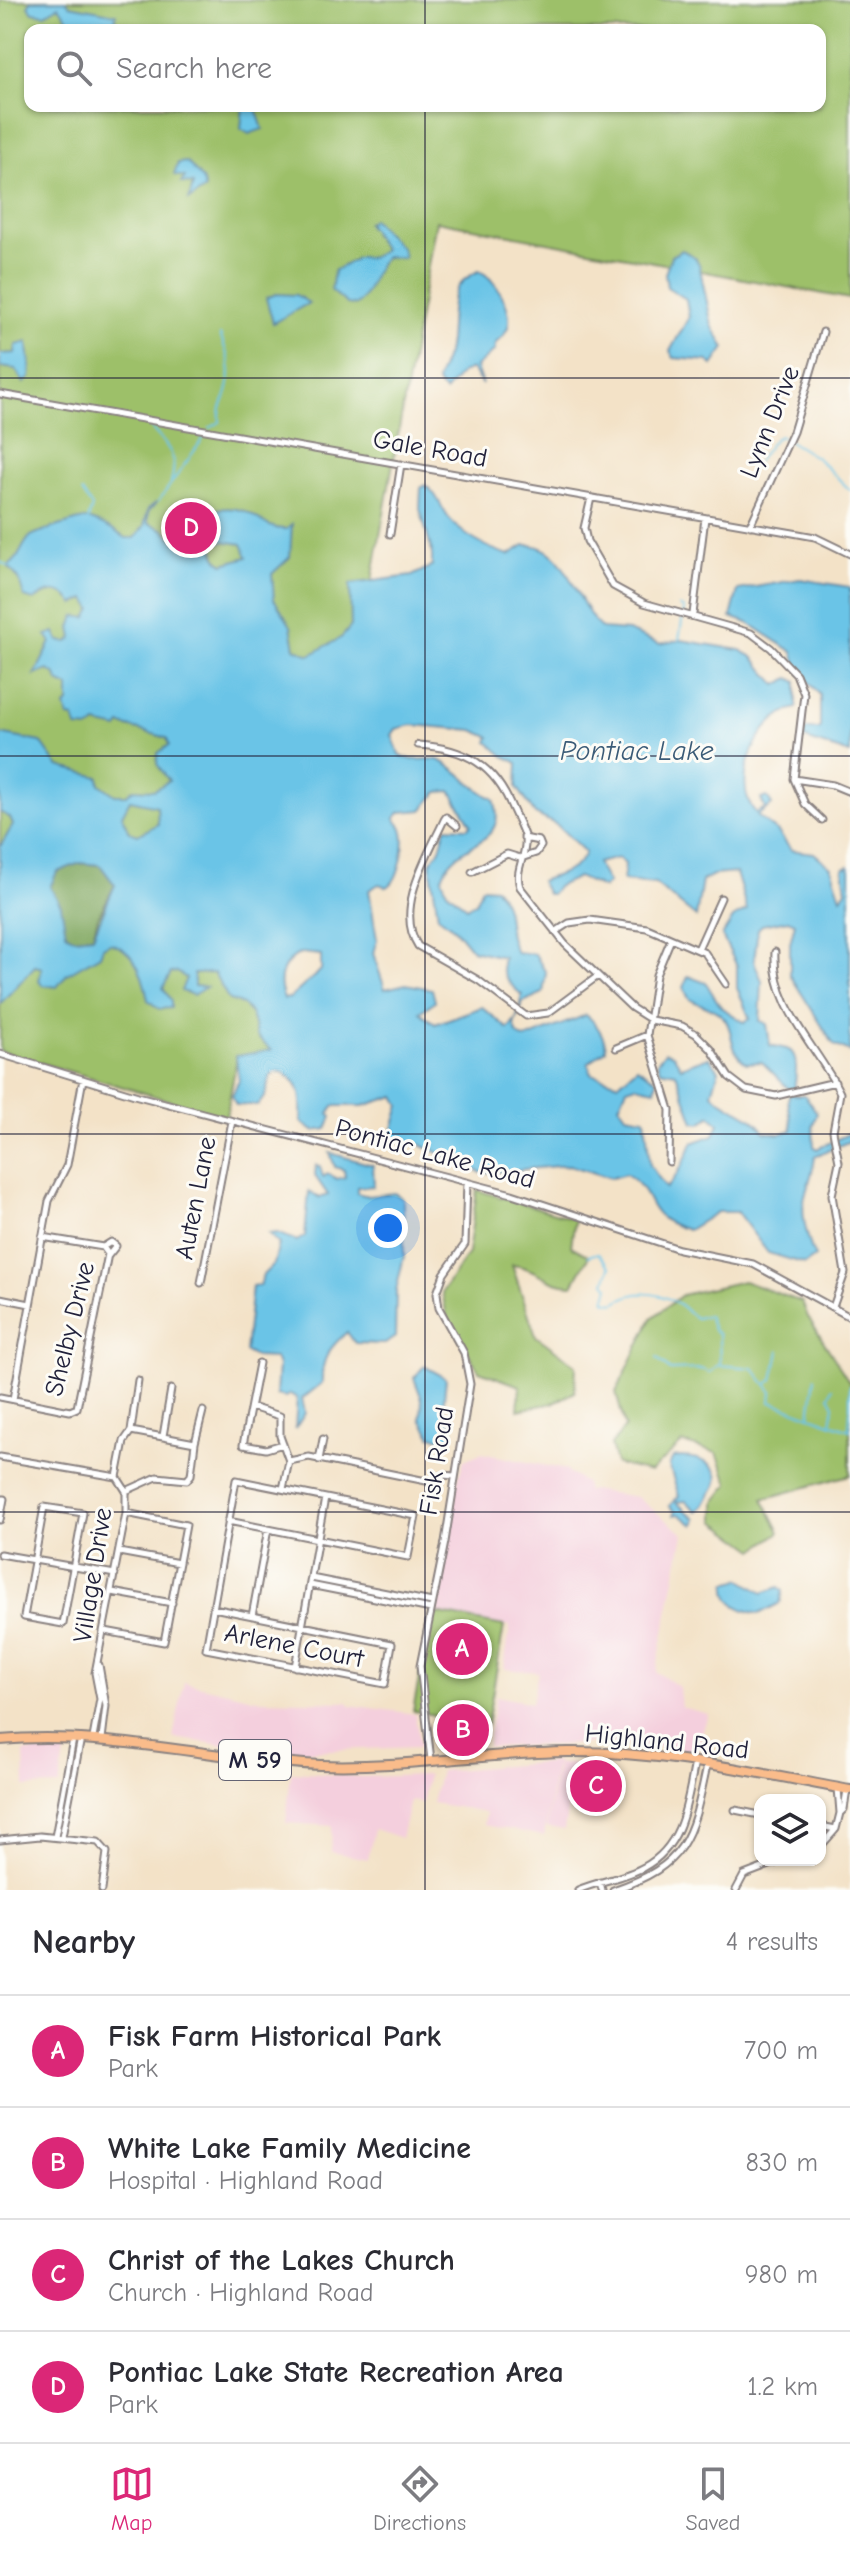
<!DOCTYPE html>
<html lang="en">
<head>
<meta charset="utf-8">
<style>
  :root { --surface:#fff; --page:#f2f2f3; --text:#2b2b33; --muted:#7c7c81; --line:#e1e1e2; --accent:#db2777 }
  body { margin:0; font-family:"Comic Neue",sans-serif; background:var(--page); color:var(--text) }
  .controls { position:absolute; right:24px; bottom:24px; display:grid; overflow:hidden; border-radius:16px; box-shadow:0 2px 6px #0004 }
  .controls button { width:72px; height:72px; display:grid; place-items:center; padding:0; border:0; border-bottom:2px solid var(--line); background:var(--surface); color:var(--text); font:40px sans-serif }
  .you { position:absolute; left:388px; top:1228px; width:28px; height:28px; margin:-20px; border:6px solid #fff; border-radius:50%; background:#1a73e8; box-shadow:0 0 0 12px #1a73e833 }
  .badge { display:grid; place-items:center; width:52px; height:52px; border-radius:50%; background:var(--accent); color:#fff; font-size:26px; font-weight:700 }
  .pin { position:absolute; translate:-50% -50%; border:4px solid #fff; box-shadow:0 2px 8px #0006 }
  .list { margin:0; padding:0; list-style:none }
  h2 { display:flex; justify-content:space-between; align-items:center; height:104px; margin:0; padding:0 32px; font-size:34px }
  h2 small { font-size:26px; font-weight:400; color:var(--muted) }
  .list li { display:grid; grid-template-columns:52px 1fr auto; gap:24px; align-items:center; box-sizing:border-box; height:112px; padding:0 32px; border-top:2px solid var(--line) }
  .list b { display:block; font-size:30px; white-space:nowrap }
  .list p { margin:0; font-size:26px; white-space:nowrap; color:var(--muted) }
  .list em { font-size:26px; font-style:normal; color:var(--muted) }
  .icon { flex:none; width:44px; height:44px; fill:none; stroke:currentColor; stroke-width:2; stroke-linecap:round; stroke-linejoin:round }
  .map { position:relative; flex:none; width:850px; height:1890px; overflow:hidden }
  .search { position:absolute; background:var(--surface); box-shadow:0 2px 6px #0004; left:24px; right:24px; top:24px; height:88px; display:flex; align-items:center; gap:20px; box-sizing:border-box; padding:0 28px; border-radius:16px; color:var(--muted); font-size:30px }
  .sheet { height:552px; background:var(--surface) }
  nav { display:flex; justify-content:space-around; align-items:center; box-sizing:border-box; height:112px; border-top:2px solid var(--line); background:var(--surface); font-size:22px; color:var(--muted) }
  nav a { display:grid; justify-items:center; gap:4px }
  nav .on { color:var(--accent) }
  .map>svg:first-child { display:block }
  .built { fill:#f4cfdd }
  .green { fill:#9dc069; stroke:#607152; stroke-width:2; fill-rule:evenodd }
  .forest { fill:#7ea65d; stroke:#50644c; stroke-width:2 }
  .water { fill:#6ac4e7; stroke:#467391; stroke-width:2; fill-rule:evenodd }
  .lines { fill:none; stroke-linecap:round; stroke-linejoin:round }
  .stream { stroke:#6ac4e7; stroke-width:2 }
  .minor-casing { stroke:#8a8281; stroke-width:9 }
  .highway-casing { stroke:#8a8281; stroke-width:12 }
  .minor { stroke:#fff; stroke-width:5 }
  .highway { stroke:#fabc8b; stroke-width:8 }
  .grid { fill:none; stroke:#22223b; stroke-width:2; stroke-opacity:0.55 }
  .labels { text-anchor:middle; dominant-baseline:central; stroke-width:6; stroke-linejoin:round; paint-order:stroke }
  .shield { fill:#fdfcf7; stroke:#646373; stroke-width:2 }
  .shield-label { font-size:24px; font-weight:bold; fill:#22223b }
  .street-label { font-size:26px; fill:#22223b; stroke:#fdfcf7 }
  .water-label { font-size:28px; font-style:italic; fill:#3b5b77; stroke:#fdfcf7 }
</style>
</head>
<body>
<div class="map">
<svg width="850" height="1890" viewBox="0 0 850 1890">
  <rect width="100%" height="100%" fill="#fdfcf7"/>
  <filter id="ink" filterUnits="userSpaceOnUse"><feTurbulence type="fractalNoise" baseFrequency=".0125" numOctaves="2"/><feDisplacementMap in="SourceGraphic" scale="16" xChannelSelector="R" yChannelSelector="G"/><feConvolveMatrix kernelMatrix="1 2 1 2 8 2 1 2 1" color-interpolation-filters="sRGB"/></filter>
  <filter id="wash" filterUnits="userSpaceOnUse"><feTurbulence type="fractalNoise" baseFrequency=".006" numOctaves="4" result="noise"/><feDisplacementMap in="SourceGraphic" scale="32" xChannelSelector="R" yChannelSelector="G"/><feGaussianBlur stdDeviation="1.8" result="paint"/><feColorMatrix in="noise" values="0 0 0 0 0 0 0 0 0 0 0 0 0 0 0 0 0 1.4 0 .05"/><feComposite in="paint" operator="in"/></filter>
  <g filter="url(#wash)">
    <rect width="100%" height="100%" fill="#f3e2c7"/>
    <path class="built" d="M481,1453L568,1470V1473L585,1483L587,1492L591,1490L637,1497L684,1534L656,1672L679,1687L681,1707L708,1714L697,1751L619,1743L487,1747L496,1696L532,1703L538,1672L504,1669L510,1626L437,1612L458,1479L464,1460Z
      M184,1682L262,1700L348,1702L350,1705L415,1714L420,1747L276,1752L173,1738Z
      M66,1750L59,1786L25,1787L24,1752Z
      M556,1762L544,1836L484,1825L486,1812L432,1803L440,1771Z
      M557,1764H575L564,1830L546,1827Z
      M291,1772L363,1777L428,1775L422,1803L410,1801L401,1838L374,1829L368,1859L331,1852L332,1826L286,1823Z"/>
    <path class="green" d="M0,0H850V299L436,221L351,699L275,888L281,1004L270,1064L237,1058L226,1117L0,1051ZM30,30H820V106H30Z
      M477,1190L575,1219L571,1246L589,1256L573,1285C550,1286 536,1267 512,1265L536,1336L576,1365L575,1392L553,1403L518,1410L520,1386L479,1371L447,1317L442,1292L468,1253Z
      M743,1281L802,1302L808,1317L850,1383V1475L763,1499L780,1532L755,1550L715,1521V1502L729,1484L717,1453L682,1443L650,1472L616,1464L611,1445L625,1427L616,1392L652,1318L682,1295Z
      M431,1612L504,1626L487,1725L413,1711Z"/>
    <path class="forest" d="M80,863L100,865L115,885L98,917L93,936L74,938L66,933L50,887L56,872Z"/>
    <path class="water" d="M66,0L70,5L116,14L115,24H83L82,30H66L67,18L59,6L45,14L33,12L28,6L31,1Z
      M243,106H255L263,129L249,134L241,129Z
      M187,162L202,179L205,189L189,200L193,184L181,183L185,177L174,175L178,163Z
      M372,219L402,249L404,258L385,257C372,271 371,292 356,305L347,304L331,290L334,271L359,257L370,258L384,250L367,223Z
      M682,250L695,257L699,264L712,326L725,348L713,365L708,361L674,358L670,351L689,317L686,299L667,287L665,274L671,256Z
      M479,271C495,277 510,306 509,321C509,331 501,338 495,344V350L476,367L482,385L472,369L461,373L445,392L437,383C438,372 444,364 447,353C455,320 440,287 479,271Z
      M276,294L296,295L309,303L273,323L266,298Z
      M28,342C28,355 32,365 30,378L24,383L15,369L0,367V354L15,353L16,345Z
      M425,485C437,493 440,506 448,517C464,537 486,548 509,555L525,545C568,543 575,605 602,629L628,631L659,644L681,640L740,650L753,657L777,685L790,678L797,682V708C760,715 728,782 756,813L765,808L761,799L767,797L772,805L757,816L778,832L791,850L814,853L831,867L841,897L846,891L843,868L849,866L850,870V1052L834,1045L790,975V943L795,923L788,920L762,925L758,929L754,961L762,981L760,1021L767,1024L770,1045C774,1047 784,1047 789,1050C801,1056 794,1084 794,1095H805L817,1113L813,1125L814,1146L817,1149L850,1133V1141L815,1156C814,1172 807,1185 804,1201C801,1215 808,1242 815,1257L805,1264L768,1253L737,1212H717L688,1230C637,1215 659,1194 626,1174L611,1178L569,1165L482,1173L422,1145L395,1140L391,1135L400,1105L395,1096L363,1106H335L329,1113L332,1117L327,1129L313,1131L301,1122C302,1100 303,1080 279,1071L271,1074L265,1096L258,1105H236L232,1096L239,1080L236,1056L271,1050L256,1036C253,1016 251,1005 229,1000L214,973L194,974V986L206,987L193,995L181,991L186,978L177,972L171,973L163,988L171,1000V1008L159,1009L148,1000C144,977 135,949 110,943L103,947L100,955L67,974L57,987L42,985L39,981L42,968L35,966L0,1004V847L13,825L10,818L0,812V734L41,742L58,766L99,777L100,784L115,795H127L133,789L154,790L169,781L157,764L158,753L169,745L167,738L121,725L118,729L96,724L90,729L77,728L74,718L68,717L65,706L69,703V687L58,682L56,675L48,670L35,675L51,642L46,635L55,632L59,641L68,642L73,638L71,628L75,616L87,618L92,609L86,599L74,604C62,588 51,589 34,600L24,597L19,579L8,566C20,560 21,545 31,536C35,533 83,518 86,519C99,521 114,531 126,538H135L144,526L148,509L157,502L148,512V523L163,529L176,542L199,539L198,523L218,509C256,503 259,531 287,529L292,524L290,557L272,574L274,599L291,626L295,648L310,655L342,637L351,626L350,584L412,576L432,566V552L420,509L421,488ZM223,541L242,544L247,557L223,564L216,557L213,545ZM412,725L473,730L490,737L488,742L504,756L518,763L517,787L535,814L557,825L585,852C579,871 556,875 540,881L547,894H551L558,886L578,877L603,888L608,883L597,863L618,858L625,864L623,881L655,884L696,917L702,881L713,875L736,873L747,910L733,918L722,936L737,966V988L750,1019L744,1022L721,1007L706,983L688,976L684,988L689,999C701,1006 716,1008 724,1018C735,1031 727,1049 746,1063L762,1062L791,1091L788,1099L792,1130L780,1134L765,1132C752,1113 728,1109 712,1093L719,1070L709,1057L681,1067L673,1054L665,1052L657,1062L660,1070L676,1073L694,1122L701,1123L711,1115L719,1124L714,1135L692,1143C687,1157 676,1179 666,1188L650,1165L645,1118L626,1115L619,1105L627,1088L636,1085L655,1089L657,1080L637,1067L619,1083L591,1074L588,1063L606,1050C606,1038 595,1021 586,1015L525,1039L518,1035L514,1025L523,1002L543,993L546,973L535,954L516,952C502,927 515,911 495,888L482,887L475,903L467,907L447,891L442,878C453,839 510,849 494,799C474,790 460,770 441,761C428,755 414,765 399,754L392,735L396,729ZM451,791L471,824L468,828L446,827L440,849L430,863L438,916L455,929L472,950L503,957C498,973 510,985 522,995L517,1017L508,1029L482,1007L435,1024L420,1012L435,1001L432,989L406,984L385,989L373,953L377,940L369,890L379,884L387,887C400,881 407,841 402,828C400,824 397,822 395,818L401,812L422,810L438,792ZM130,800L157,806L158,824L138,835L129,832L122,815ZM80,863L100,865L115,885L93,936L74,938L66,933L61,905L50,887L57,872ZM301,953L321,955V970L290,998L284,999C276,979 282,962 301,953Z
      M800,579L850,587V754L803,738L806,729H820V695L798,669L793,652L750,624L731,617L738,590Z
      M330,1153L373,1165L374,1186L357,1187V1193L368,1196L395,1193L403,1199L404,1256L396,1291L395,1337L385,1344L355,1343L347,1332C330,1347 321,1358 322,1383L302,1399L305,1413L295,1429L297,1398L290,1394L285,1397L276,1395L278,1366L275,1358L255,1357L245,1352L252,1286L260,1285L263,1275L274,1264L279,1244L269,1234L277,1233L297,1241L305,1236L309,1191L320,1198L328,1195L315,1176L316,1165L320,1166L323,1177L328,1174L337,1179L345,1177L344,1170L335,1167Z
      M424,1366L446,1378L443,1408L453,1430L449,1439L431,1436L421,1419L422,1399L414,1378Z
      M680,1457C700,1457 730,1467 712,1492C706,1500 706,1507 697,1511L686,1501L676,1502L696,1519L694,1525L679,1514L674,1515L675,1511L669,1506L679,1496L669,1465L673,1458Z
      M740,1579L763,1593L779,1587L783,1591L780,1603L759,1614C740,1610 725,1604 727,1583Z"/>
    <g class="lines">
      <path class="stream" d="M147,423C164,445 180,451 171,482
        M210,428L220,422C219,412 221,407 225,398C234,375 229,356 220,335
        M756,463L775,438L781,436L817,458L850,490
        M82,492L92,507L88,520
        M158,502L207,433
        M0,562L8,566
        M679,640L684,609L679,606
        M588,1256L598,1253L610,1267L605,1282L609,1287L605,1301L615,1303C633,1290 657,1291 677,1303C685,1307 688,1314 696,1318L708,1315L713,1330L719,1334L720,1365
        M657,1358L670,1370L703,1369L710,1373L718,1365L753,1368L772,1392L771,1402L850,1430
        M767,1384L773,1380L779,1351
        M850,1385V1409
        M810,1416L815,1378
        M831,1423L834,1405L829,1396L832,1388
        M849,1428L850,1411"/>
    </g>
  </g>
  <g filter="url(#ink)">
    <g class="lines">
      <defs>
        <path id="minor" d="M0,394L793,533L815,537L850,554
          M591,498L584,528L587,541L613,586L644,603L751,633L771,648L796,674L804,694L794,779L805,804L822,820
          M750,526L793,432L823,332
          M390,534L401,464
          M693,614L705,518
          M418,745C465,748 495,765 513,810C517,819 523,830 525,839C527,856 514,869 520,887L565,944L632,1008L651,1020L682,1026L696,1034L711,1049L729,1077L746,1090L776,1096L835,1082
          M794,779L833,785L850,792
          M457,826L446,817L444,820C428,855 394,909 418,946L478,980L526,1016L548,1013L598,976
          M521,858L536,853L541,846L539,841L524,838
          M472,872L507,854L520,858
          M555,932L569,923L590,920L647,928L705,953L726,984
          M698,949L721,898
          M775,952C772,1007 818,1047 840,1093L833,1131L839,1162L832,1195L845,1273L833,1307
          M616,1048L647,1035
          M0,1054L138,1096L512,1194L679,1249L753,1264L850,1317
          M669,1162L670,1110L647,1035L656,975L671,939
          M103,1247L111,1242L116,1246L108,1256
          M201,1283L232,1121
          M0,1298L30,1304
          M259,1363L243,1445L266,1449L283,1444
          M0,1397L70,1411L77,1408L108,1254L103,1247L42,1237
          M13,1399L49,1201L67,1165L83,1079
          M251,1407L280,1416V1436L289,1461L283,1489
          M131,1431L138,1380
          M163,1436L171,1389
          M195,1443L203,1411
          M0,1457L117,1477
          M319,1460L323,1439
          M289,1461L309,1457L431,1482L443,1475L454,1476
          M126,1491L157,1477L187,1480L191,1475L195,1443L131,1431
          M126,1491L117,1477L124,1441L131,1431
          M0,1499H4L0,1520
          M44,1507L83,1513L63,1624L24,1617Z
          M119,1552L179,1563
          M0,1554L115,1574
          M311,1578L432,1602
          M310,1585L431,1609
          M112,1592L172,1603
          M213,1608L392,1644L385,1684L206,1649L236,1480L416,1516L408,1557L228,1521
          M252,1616L268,1529
          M105,1631L164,1642L186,1525L126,1513
          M99,1665L106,1706L102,1739
          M295,1667L325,1498
          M93,1738L100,1699L95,1673L126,1513V1491
          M431,1760L420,1666L445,1542L470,1384L464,1353L439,1308L437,1293L444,1274L465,1244L467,1182
          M838,1788L840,1813L844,1809L847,1790
          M735,1810L760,1815
          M820,1826L836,1829
          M55,1837L73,1739
          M62,1837L81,1738
          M0,1840L40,1836L98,1842L107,1852L102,1890
          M820,1847L836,1829L840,1813
          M600,1882L602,1890
          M578,1890C599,1881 625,1878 644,1867C684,1846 687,1801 695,1762
          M613,1890C688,1865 692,1837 707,1765
          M736,1890L744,1875L783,1860"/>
        <path id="highway" d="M0,1740C108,1730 212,1760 320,1765C403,1768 485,1753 568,1752C664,1751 757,1773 850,1790"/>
      </defs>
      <use href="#minor" class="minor-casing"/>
      <use href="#highway" class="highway-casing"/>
      <use href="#minor" class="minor"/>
      <use href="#highway" class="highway"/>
    </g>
  </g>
  <path class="grid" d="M425,0V30M425,106V1890M0,378H850M0,756H850M0,1134H850M0,1512H850"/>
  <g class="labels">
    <rect class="shield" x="219" y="1740" width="72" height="40" rx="6"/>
    <g class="shield-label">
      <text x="255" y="1760">M 59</text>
    </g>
    <g class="street-label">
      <text transform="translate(770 422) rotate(-68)">Lynn Drive</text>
      <text transform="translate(430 449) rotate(10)">Gale Road</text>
      <text transform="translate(435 1154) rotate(15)">Pontiac Lake Road</text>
      <text transform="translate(196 1198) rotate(-79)">Auten Lane</text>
      <text transform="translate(70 1329) rotate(-76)">Shelby Drive</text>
      <text transform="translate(437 1461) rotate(-81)">Fisk Road</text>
      <text transform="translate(93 1575) rotate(-81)">Village Drive</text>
      <text transform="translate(294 1646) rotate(11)">Arlene Court</text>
      <text transform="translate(667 1742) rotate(6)">Highland Road</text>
    </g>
    <g class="water-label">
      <text x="637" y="751">Pontiac Lake</text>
    </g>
  </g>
</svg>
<div class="controls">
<button><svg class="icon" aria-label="layers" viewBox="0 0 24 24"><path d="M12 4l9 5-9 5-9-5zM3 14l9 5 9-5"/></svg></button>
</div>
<div class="you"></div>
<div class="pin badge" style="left:462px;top:1649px">A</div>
<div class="pin badge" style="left:463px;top:1730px">B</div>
<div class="pin badge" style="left:596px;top:1786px">C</div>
<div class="pin badge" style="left:191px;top:528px">D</div>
<div class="search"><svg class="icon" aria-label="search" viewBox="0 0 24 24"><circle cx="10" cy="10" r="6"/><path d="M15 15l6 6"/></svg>Search here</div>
</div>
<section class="sheet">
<h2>Nearby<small>4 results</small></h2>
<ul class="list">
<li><span class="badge">A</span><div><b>Fisk Farm Historical Park</b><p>Park</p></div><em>700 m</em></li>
<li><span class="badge">B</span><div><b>White Lake Family Medicine</b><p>Hospital · Highland Road</p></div><em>830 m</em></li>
<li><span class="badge">C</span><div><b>Christ of the Lakes Church</b><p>Church · Highland Road</p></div><em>980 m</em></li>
<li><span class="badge">D</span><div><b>Pontiac Lake State Recreation Area</b><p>Park</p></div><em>1.2 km</em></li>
</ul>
</section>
<nav>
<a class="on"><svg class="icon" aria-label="map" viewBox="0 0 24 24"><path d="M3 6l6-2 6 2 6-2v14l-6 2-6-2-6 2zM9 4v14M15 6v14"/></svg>Map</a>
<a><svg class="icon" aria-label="directions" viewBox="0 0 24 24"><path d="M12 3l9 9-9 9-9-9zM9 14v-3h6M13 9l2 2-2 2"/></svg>Directions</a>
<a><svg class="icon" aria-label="saved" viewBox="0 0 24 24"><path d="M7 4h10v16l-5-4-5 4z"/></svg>Saved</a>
</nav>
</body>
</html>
